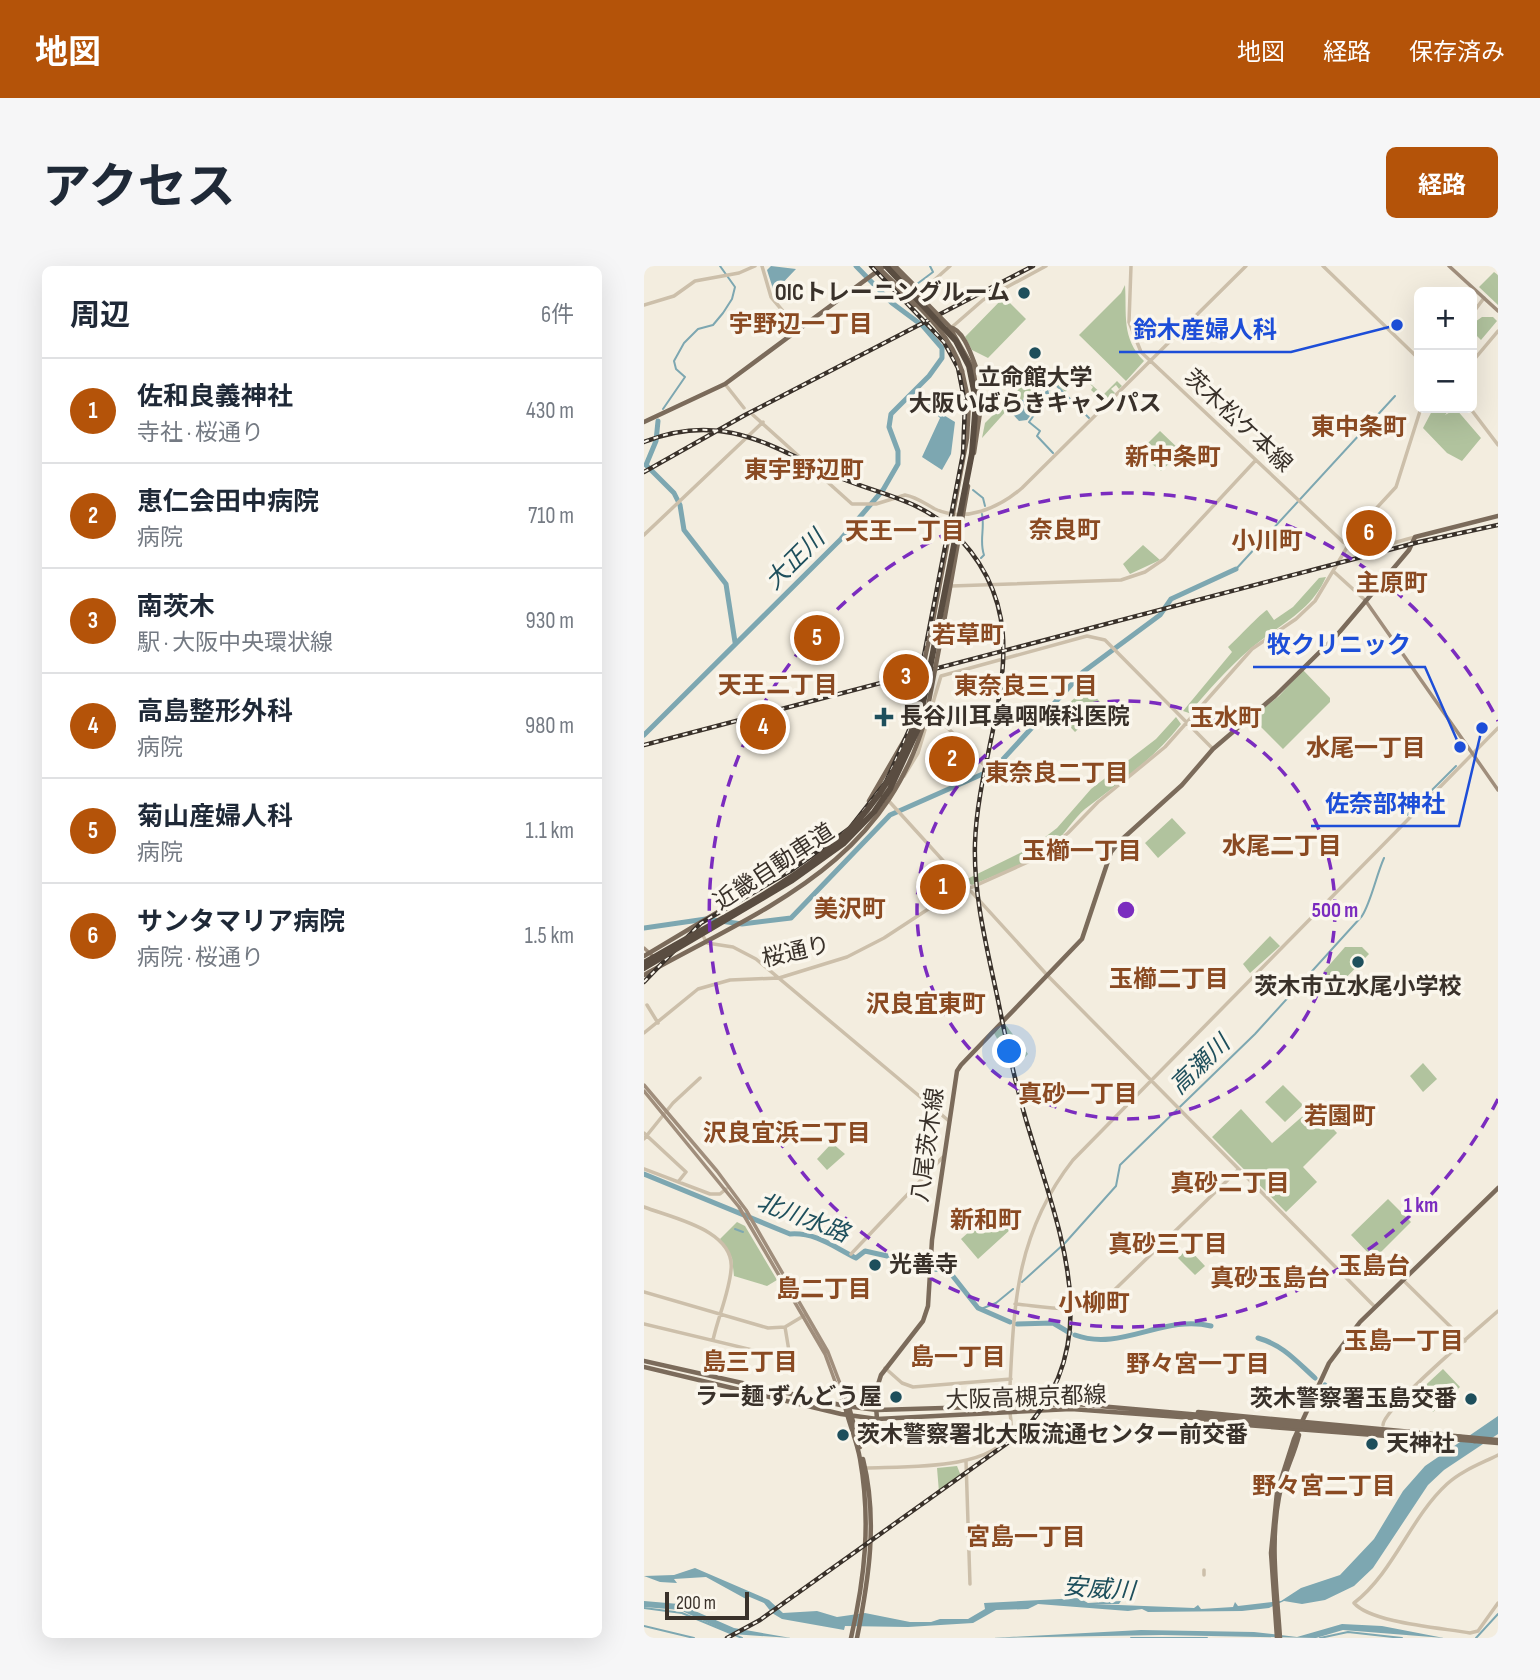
<!DOCTYPE html>
<html lang="ja">
<head>
<meta charset="utf-8">
<style>
  :root { --surface:#fff; --page:#f6f6f7; --text:#1f2937; --muted:#747a83; --line:#e0e1e3; --accent:#b45309 }
  body { margin:0; font-family:"Sofia Sans Condensed","Noto Sans JP",sans-serif; background:var(--page); color:var(--text) }
  .controls { position:absolute; right:21px; top:21px; display:grid; overflow:hidden; border-radius:10px; box-shadow:0 7px 28px #0002 }
  .controls button { width:63px; height:63px; display:grid; place-items:center; padding:0; border:0; border-bottom:2px solid var(--line); background:var(--surface); color:var(--text); font:35px sans-serif }
  .scale { position:absolute; left:21px; bottom:18px; width:84px; box-sizing:border-box; padding-left:7px; border:4px solid #39312a; border-top:0; font-size:19px; line-height:24px; white-space:nowrap; color:#39312a; -webkit-text-stroke:5px #faf6ec; paint-order:stroke }
  .you { position:absolute; left:366px; top:786px; width:24px; height:24px; margin:-18px; border:5px solid #fff; border-radius:50%; background:#1a73e8; box-shadow:0 0 0 10px #1a73e833 }
  .badge { display:grid; place-items:center; width:46px; height:46px; border-radius:50%; background:var(--accent); color:#fff; font-size:23px; font-weight:700 }
  .pin { position:absolute; translate:-50% -50%; border:4px solid #fff; box-shadow:0 2px 7px #0006 }
  .list { margin:0; padding:0; list-style:none }
  h2 { display:flex; justify-content:space-between; align-items:center; height:91px; margin:0; padding:0 28px; font-size:30px }
  h2 small { font-size:23px; font-weight:400; color:var(--muted) }
  .list li { display:grid; grid-template-columns:46px 1fr auto; gap:21px; align-items:center; box-sizing:border-box; height:105px; padding:0 28px; border-top:2px solid var(--line) }
  .list b { display:block; font-size:26px; white-space:nowrap }
  .list p { margin:0; font-size:23px; white-space:nowrap; color:var(--muted) }
  .list em { font-size:23px; font-style:normal; color:var(--muted) }
  .map { position:relative; flex:none; width:854px; height:1372px; overflow:hidden; border-radius:10px }
  header { display:flex; align-items:center; gap:42px; box-sizing:border-box; height:98px; padding:0 35px; background:var(--accent); color:#fff }
  header strong { font-size:33px }
  nav { display:flex; gap:38px; margin-inline-start:auto; font-size:24px }
  .intro { display:flex; align-items:center; justify-content:space-between; box-sizing:border-box; height:168px; padding:0 42px }
  h1 { margin:0; font-size:49px }
  .button { padding:18px 32px; border-radius:10px; background:var(--accent); color:#fff; font-size:24px; font-weight:700 }
  main { display:flex; gap:42px; padding:0 42px }
  aside { flex:1; background:var(--surface); border-radius:10px; box-shadow:0 7px 28px #0002 }
  .map>svg:first-child { display:block }
  .green { fill:#b1c39e }
  .water { fill:#7da7b1 }
  .lines { fill:none; stroke-linecap:round; stroke-linejoin:round }
  .stream { stroke:#7da7b1; stroke-width:2 }
  .river { stroke:#7da7b1; stroke-width:5 }
  .tertiary { stroke:#ccbfaa; stroke-width:3.5 }
  .secondary { stroke:#a08e7c; stroke-width:3.5 }
  .primary { stroke:#7b6b5b; stroke-width:4.5 }
  .rail-casing { stroke:#39312a; stroke-width:4.5 }
  .rail { stroke:#faf6ec; stroke-width:2; stroke-dasharray:5; stroke-linecap:butt }
  .primary-bridge { stroke:#7b6b5b; stroke-width:4.5 }
  .motorway-bridge { stroke:#5a4d41; stroke-width:6 }
  .ring { fill:none; stroke:#7b2cbf; stroke-width:3.5; stroke-dasharray:12 9 }
  .poi-dot { fill:#1e4f5c; stroke:#faf6ec; stroke-width:2.5 }
  .labels { text-anchor:middle; dominant-baseline:central; stroke-width:7; stroke-linejoin:round; paint-order:stroke }
  .poi-label { font-size:23px; font-weight:bold; fill:#39312a; stroke:#faf6ec; text-anchor:start }
  .street-label { font-size:23px; fill:#39312a; stroke:#faf6ec }
  .neighbourhood-label { font-size:24px; font-weight:bold; fill:#8a4a22; stroke:#faf6ec }
  .water-label { font-size:24px; font-style:italic; fill:#1e4f5c; stroke:#faf6ec }
  .centre { fill:#7b2cbf; stroke:#faf6ec; stroke-width:3.5 }
  .ring-label { font-size:21px; text-anchor:middle; font-weight:bold; fill:#7b2cbf; stroke:#faf6ec; stroke-width:7; stroke-linejoin:round; paint-order:stroke }
  .leader { fill:none; stroke:#1d4ed8; stroke-width:2.5 }
  .callout-dot { fill:#1d4ed8; stroke:#faf6ec; stroke-width:2.5 }
  .callout-label { font-size:24px; text-anchor:middle; font-weight:bold; fill:#1d4ed8; stroke:#faf6ec; stroke-width:7; stroke-linejoin:round; paint-order:stroke }
</style>
</head>
<body>
<header>
<strong>地図</strong>
<nav><a>地図</a><a>経路</a><a>保存済み</a></nav>
</header>
<div class="intro"><h1>アクセス</h1><a class="button">経路</a></div>
<main>
<aside>
<h2>周辺<small>6件</small></h2>
<ul class="list">
<li><span class="badge">1</span><div><b>佐和良義神社</b><p>寺社 · 桜通り</p></div><em>430 m</em></li>
<li><span class="badge">2</span><div><b>恵仁会田中病院</b><p>病院</p></div><em>710 m</em></li>
<li><span class="badge">3</span><div><b>南茨木</b><p>駅 · 大阪中央環状線</p></div><em>930 m</em></li>
<li><span class="badge">4</span><div><b>高島整形外科</b><p>病院</p></div><em>980 m</em></li>
<li><span class="badge">5</span><div><b>菊山産婦人科</b><p>病院</p></div><em>1.1 km</em></li>
<li><span class="badge">6</span><div><b>サンタマリア病院</b><p>病院 · 桜通り</p></div><em>1.5 km</em></li>
</ul>
</aside>
<div class="map">
<svg width="854" height="1372" viewBox="0 0 854 1372">
  <rect width="100%" height="100%" fill="#f3eddf"/>
  <path class="green" d="M850,6L854,9V39L835,21Z
    M481,19C483,48 477,72 500,95L482,115L435,69L477,27Z
    M360,31L382,53L344,92L328,84L321,71Z
    M838,51H849L853,55L837,74L828,65V58Z
    M399,99L408,107L401,115L406,117L410,109L421,123L438,110L459,129L473,115L478,120L475,123L472,119L467,123L471,127L461,137L447,124L449,121L439,111L421,126L412,118L406,124L401,120L364,143L338,172L341,157Z
    M783,142H807L801,149L812,143L837,172L818,195L803,187L779,162L788,145Z
    M516,165L538,186L517,205L499,191L498,183Z
    M499,279L516,294L486,308L479,298Z
    M682,311C667,346 634,359 605,384C583,403 563,426 545,447L539,445L588,386L584,381C592,374 617,347 623,344L630,354L649,341L675,312Z
    M659,404L686,432V436L639,483L609,453L610,450L635,430Z
    M442,421L459,439L431,466L414,448Z
    M532,451L537,458C511,492 475,517 441,543C430,552 421,568 409,579C385,598 356,607 328,619L321,614L388,581L413,562L447,523L512,473Z
    M528,552L542,567L514,592L501,577Z
    M626,670L636,680L606,707L599,698Z
    M701,681H718L725,688L693,721L680,705Z
    M361,758L384,788L371,801L352,781L356,778L350,767Z
    M779,797L793,813L779,826L766,810Z
    M639,819L659,839L641,856L621,836Z
    M669,841L693,867L659,901L673,916L642,946L568,871L597,843L628,877Z
    M188,877L201,888L183,904L173,893Z
    M744,933L767,956L730,993L707,969Z
    M349,950L352,954L356,950L367,963L334,993L317,973L335,957L338,960Z
    M93,956L101,960L133,1014L123,1020L90,1010L88,992L76,973Z
    M544,982L561,1000L551,1009L534,992Z
    M799,1103L816,1121L789,1146L772,1128Z
    M313,1200L317,1210L295,1226L293,1202Z"/>
  <path class="water" d="M127,0L152,3L130,26L123,4Z
    M399,121L401,130L383,154L375,155L364,143Z
    M283,131L298,148L311,156L307,188L298,204L278,191L296,152L282,138Z
    M854,1150V1168L800,1204L784,1219L729,1302L710,1320L681,1334L658,1338L640,1335L625,1342L598,1345L504,1346L498,1343L484,1345L394,1338L384,1343L352,1344L329,1357L264,1361L201,1360L200,1364L138,1353L128,1347L120,1337L101,1329L102,1333L62,1311L30,1313L33,1317L16,1316L0,1310L30,1309L51,1302L125,1334L139,1347L173,1345L193,1351L221,1347L266,1356H287L296,1353H324L341,1343L340,1337L435,1332L444,1337L477,1335L475,1338H450L550,1342L554,1339L557,1343L589,1341L591,1336L594,1340L637,1335L657,1322L696,1309L730,1273L759,1225L781,1200Z
    M0,1335L35,1338L90,1362L147,1372L88,1368L36,1344L0,1341Z
    M698,1358L738,1360L800,1372L699,1364L672,1372L518,1369L348,1372L497,1364L610,1366L653,1371Z"/>
  <g class="lines">
    <path class="stream" d="M273,18L289,6L286,0
      M19,143L41,111L32,103L30,95L40,77L54,63L69,59L79,47L88,33L91,21L76,0
      M409,187L393,170L396,165L385,156L403,131L404,127H401L412,119L445,152
      M329,224L339,232L341,240
      M337,292L340,289C335,275 341,263 338,248
      M592,303L751,130
      M763,549L812,500
      M91,963L99,966
      M378,1016L421,977L472,920L476,899L611,768L718,650C727,636 732,610 740,592
      M337,1043L352,1037L369,1023
      M0,1342L38,1347L98,1372
      M0,1360L50,1372
      M487,1372H563
      M676,1372L704,1366L758,1372
      M832,1372L854,1348"/>
    <path class="river" d="M14,155L12,175L2,199L30,227L36,239L40,264L82,318L91,376
      M0,469L197,273L239,224L254,198V185L245,161L247,148L285,110L298,92V82L279,60L248,37L212,0
      M0,662L62,653L98,658L147,652L246,549L350,503L439,406L516,349L527,333L592,303
      M0,908L146,968C171,966 190,981 212,992L221,985L252,992L274,988L286,1003L304,1004L334,1042L366,1056
      M373,1058L409,1057L426,1067
      M431,1069C477,1086 520,1048 567,1060
      M614,1072C639,1079 652,1095 671,1112
      M681,1119L707,1139"/>
    <path class="tertiary" d="M118,0L127,31L154,63
      M487,0L485,56L497,86L699,276C721,289 747,277 771,271
      M679,0L775,93
      M277,26L306,0
      M0,39L30,30L51,15L95,7L111,0
      M828,48L840,32
      M308,61L339,34L402,0
      M828,96L854,65
      M81,118L100,142
      M826,142L854,179
      M109,149L208,238H232L261,229C273,231 281,238 291,243C321,257 355,242 378,222L602,0
      M0,269L119,156
      M689,305L715,261L752,221L777,142
      M307,320L477,314L501,306L520,293L611,195
      M287,445L344,503
      M260,510L274,487L297,410L443,370L461,374L569,483
      M243,533L404,710L731,1041
      M58,668L63,677L89,681L112,693L305,855
      M3,739L14,757
      M0,767L54,723L86,714L135,712L203,691L240,672L295,636L393,592L424,567L454,536L521,481L608,383L652,353L671,335L689,305L721,334
      M0,867L42,906L34,916
      M0,873L29,837L56,812
      M0,903L66,928H76L82,923
      M0,941C28,952 92,964 87,1004C85,1027 74,1051 69,1074
      M207,988L299,891
      M759,1014L821,1075
      M0,1026L124,1062L141,1061L161,1049
      M371,1038C396,1040 436,1049 459,1035L594,904
      M0,1058L142,1092L145,1085L141,1061
      M241,1102L258,1117L269,1121L367,1113
      M739,1159C739,1143 836,1061 854,1045
      M854,1189C836,1198 817,1205 803,1218C766,1252 750,1306 710,1337C727,1357 799,1362 826,1367L834,1365L854,1337
      M322,1195L326,1318
      M221,1202C257,1200 348,1205 366,1167C369,1159 366,1149 365,1140C370,1047 368,972 429,894L854,462
      M560,1304V1309"/>
    <path class="secondary" d="M805,0L854,45
      M721,334L854,524
      M0,682L11,692
      M0,819L73,905L102,944L184,1086L205,1141
      M0,825L95,941L181,1088L200,1140"/>
    <path class="primary" d="M229,0L268,39L276,38L280,29L251,0
      M305,61C320,63 328,91 333,104
      M302,76L312,96
      M329,102L336,147L330,187
      M0,156L81,118L239,1
      M287,365L323,172L325,137L318,105
      M298,367L324,220
      M225,535L261,473
      M0,690L181,582
      M0,709C122,641 240,599 282,451
      M0,1095L201,1140L233,1144L432,1138L591,1152
      M0,1101L197,1148L233,1153L427,1143L591,1155
      M201,1140C205,1158 213,1175 216,1193C227,1255 221,1311 207,1372
      M205,1141L216,1181
      M554,1146L854,1174
      M233,1153L231,1128L237,1109L279,1055L284,1040L288,974L313,805L317,799L438,673L467,586L475,576L538,519L569,483L631,430L693,369L765,284L771,271L854,250
      M562,1156L808,1175
      M830,1175L854,1177
      M213,1372C225,1312 234,1253 219,1193
      M633,1372L627,1287L633,1226L650,1173L685,1097L716,1056L854,922
      M636,1372C633,1325 626,1278 635,1231C639,1209 650,1190 655,1169"/>
    <defs>
      <path id="rail" d="M0,176C73,147 119,175 183,206C223,226 270,230 305,262C407,356 335,463 331,577C329,637 347,696 358,754C366,792 374,830 386,867C417,969 464,1081 376,1168L116,1354L83,1372
        M0,206L101,149L389,0
        M0,479L775,276L854,259
        M0,716L57,657L148,604L206,562L242,516L266,462L319,188L321,137L314,102L300,76L227,0"/>
    </defs>
    <use href="#rail" class="rail-casing"/>
    <use href="#rail" class="rail"/>
    <path class="primary-bridge" d="M233,0C263,31 305,62 318,105
      M247,1L305,60L329,102
      M269,445L287,365
      M282,451L298,367
      M591,1152L817,1171
      M591,1155L831,1175"/>
    <path class="motorway-bridge" d="M0,697C125,623 243,582 279,427
      M0,702L147,615L200,577L230,546L246,523L274,463L328,187L332,135L325,100L312,75L242,0"/>
  </g>
  <g class="ring">
    <circle cx="482" cy="644" r="209"/>
    <path d="M854 833A417 417 0 1 1 854 455"/>
  </g>
  <g class="poi-dot">
    <circle cx="380" cy="27" r="7"/>
    <circle cx="391" cy="87" r="7"/>
    <path d="M236.5 440.5h7v7h7v7h-7v7h-7v-7h-7v-7h7z"/>
    <circle cx="714" cy="696" r="7"/>
    <circle cx="231" cy="999" r="7"/>
    <circle cx="252" cy="1131" r="7"/>
    <circle cx="827" cy="1133" r="7"/>
    <circle cx="199" cy="1169" r="7"/>
    <circle cx="728" cy="1178" r="7"/>
  </g>
  <g class="labels">
    <g class="poi-label">
      <text x="366" y="27" text-anchor="end">OICトレーニングルーム</text>
      <text x="391" y="112" text-anchor="middle">立命館大学<tspan x="391" dy="26">大阪いばらきキャンパス</tspan></text>
      <text x="256" y="451">長谷川耳鼻咽喉科医院</text>
      <text x="714" y="721" text-anchor="middle">茨木市立水尾小学校</text>
      <text x="245" y="999">光善寺</text>
      <text x="238" y="1131" text-anchor="end">ラー麺 ずんどう屋</text>
      <text x="813" y="1133" text-anchor="end">茨木警察署玉島交番</text>
      <text x="213" y="1169">茨木警察署北大阪流通センター前交番</text>
      <text x="742" y="1178">天神社</text>
    </g>
    <g class="street-label">
      <text transform="translate(594 155) rotate(43)">茨木松ケ本線</text>
      <text transform="translate(130 601) rotate(-33)">近畿自動車道</text>
      <text transform="translate(152 686) rotate(-13)">桜通り</text>
      <text transform="translate(284 879) rotate(-82)">八尾茨木線</text>
      <text transform="translate(382 1132) rotate(-2)">大阪高槻京都線</text>
    </g>
    <g class="neighbourhood-label">
      <text x="157" y="58">宇野辺一丁目</text>
      <text x="715" y="161">東中条町</text>
      <text x="529" y="191">新中条町</text>
      <text x="160" y="204">東宇野辺町</text>
      <text x="421" y="264">奈良町</text>
      <text x="261" y="265">天王一丁目</text>
      <text x="623" y="275">小川町</text>
      <text x="748" y="317">主原町</text>
      <text x="324" y="369">若草町</text>
      <text x="134" y="419">天王二丁目</text>
      <text x="382" y="420">東奈良三丁目</text>
      <text x="582" y="452">玉水町</text>
      <text x="722" y="482">水尾一丁目</text>
      <text x="413" y="507">東奈良二丁目</text>
      <text x="638" y="580">水尾二丁目</text>
      <text x="438" y="585">玉櫛一丁目</text>
      <text x="206" y="643">美沢町</text>
      <text x="525" y="713">玉櫛二丁目</text>
      <text x="282" y="738">沢良宜東町</text>
      <text x="434" y="828">真砂一丁目</text>
      <text x="696" y="850">若園町</text>
      <text x="143" y="867">沢良宜浜二丁目</text>
      <text x="586" y="917">真砂二丁目</text>
      <text x="342" y="954">新和町</text>
      <text x="524" y="978">真砂三丁目</text>
      <text x="730" y="1000">玉島台</text>
      <text x="626" y="1012">真砂玉島台</text>
      <text x="180" y="1023">島二丁目</text>
      <text x="450" y="1037">小柳町</text>
      <text x="760" y="1075">玉島一丁目</text>
      <text x="314" y="1091">島一丁目</text>
      <text x="106" y="1096">島三丁目</text>
      <text x="554" y="1098">野々宮一丁目</text>
      <text x="680" y="1220">野々宮二丁目</text>
      <text x="382" y="1271">宮島一丁目</text>
    </g>
    <g class="water-label">
      <text transform="translate(151 294) rotate(-45)">大正川</text>
      <text transform="translate(556 799) rotate(-44)">高瀬川</text>
      <text transform="translate(159 952) rotate(21)">北川水路</text>
      <text transform="translate(455 1323) rotate(4)">安威川</text>
    </g>
  </g>
  <circle cx="482" cy="644" r="10" class="centre"/>
  <g class="ring-label">
    <text x="691" y="651">500 m</text>
    <text x="777" y="946">1 km</text>
  </g>
  <path class="leader" d="M753 59L647 86H475M816 481L781 401H609M838 462L815 560H667"/>
  <g class="callout-dot">
    <circle cx="753" cy="59" r="7"/>
    <circle cx="816" cy="481" r="7"/>
    <circle cx="838" cy="462" r="7"/>
  </g>
  <g class="callout-label">
    <text x="561" y="72">鈴木産婦人科</text>
    <text x="695" y="387">牧クリニック</text>
    <text x="741" y="546">佐奈部神社</text>
  </g>
</svg>
<div class="controls">
<button>+</button>
<button>−</button>
</div>
<div class="scale">200 m</div>
<div class="you"></div>
<div class="pin badge" style="left:299px;top:621px">1</div>
<div class="pin badge" style="left:308px;top:493px">2</div>
<div class="pin badge" style="left:262px;top:411px">3</div>
<div class="pin badge" style="left:119px;top:461px">4</div>
<div class="pin badge" style="left:173px;top:372px">5</div>
<div class="pin badge" style="left:725px;top:267px">6</div>
</div>
</main>
</body>
</html>
